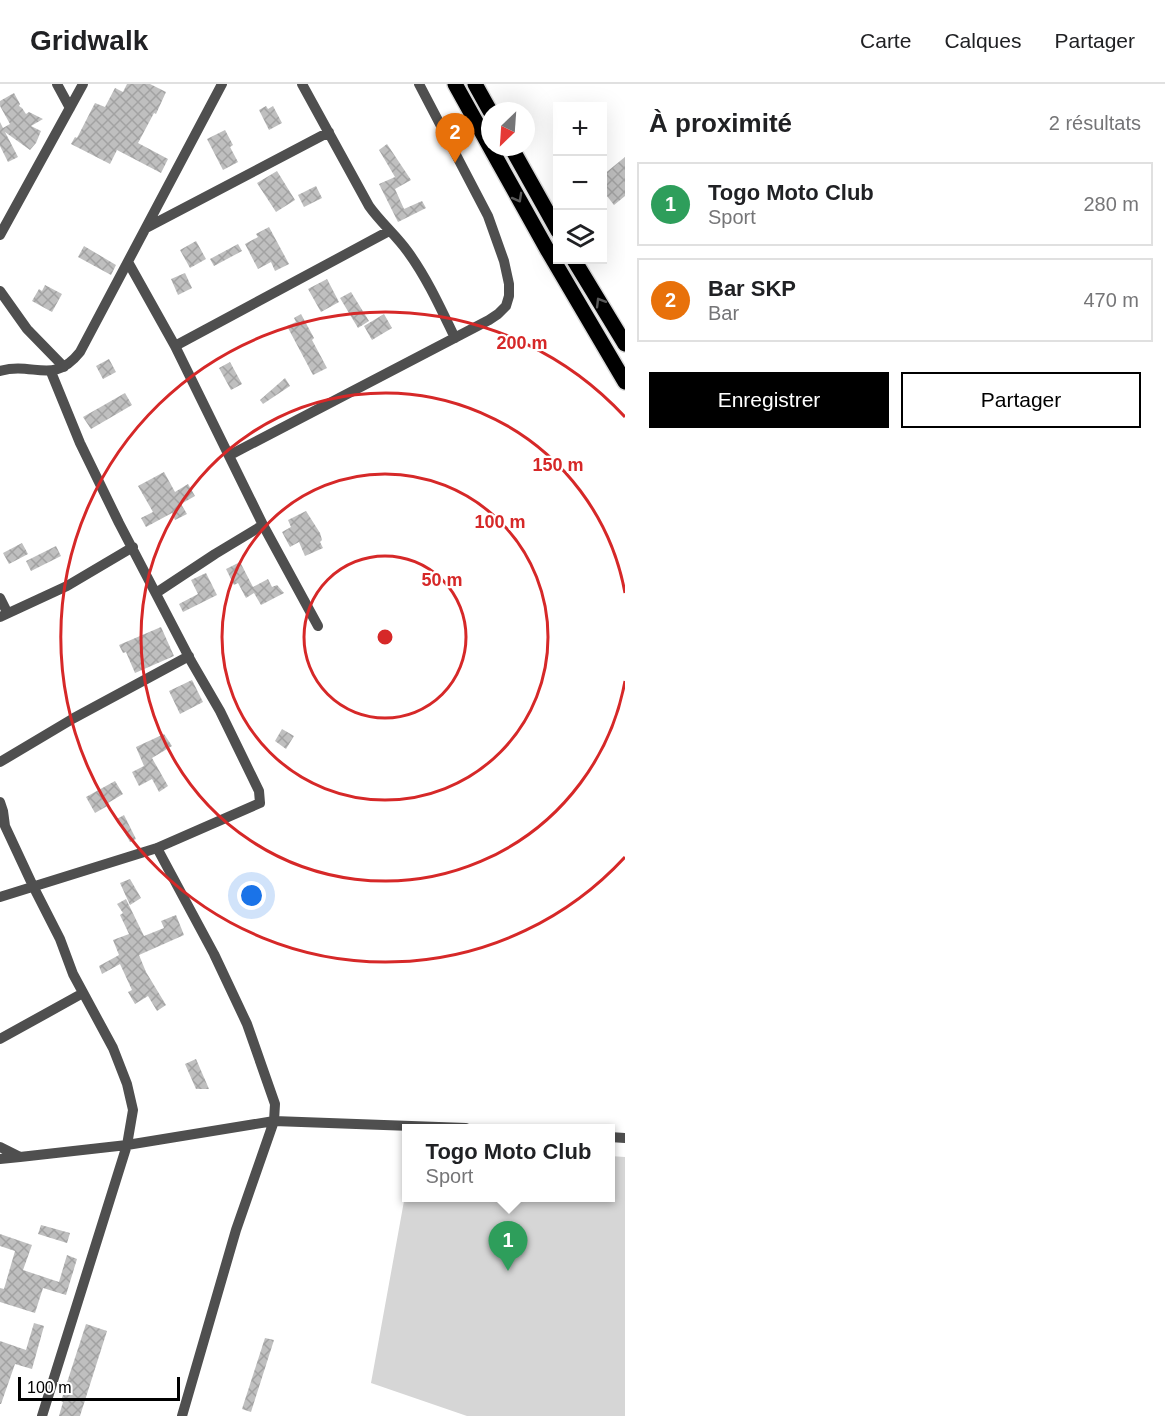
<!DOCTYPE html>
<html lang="fr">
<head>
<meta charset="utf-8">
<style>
  :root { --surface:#fff; --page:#f2f2f2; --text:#202124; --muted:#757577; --line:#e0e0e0; --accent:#000 }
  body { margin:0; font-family:Arial,sans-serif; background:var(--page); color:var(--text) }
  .controls { position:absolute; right:18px; top:18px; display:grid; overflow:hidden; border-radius:0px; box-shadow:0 6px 24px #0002 }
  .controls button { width:54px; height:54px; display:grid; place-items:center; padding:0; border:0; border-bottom:2px solid var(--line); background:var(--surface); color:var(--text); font:30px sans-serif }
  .compass { position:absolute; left:481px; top:18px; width:54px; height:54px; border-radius:50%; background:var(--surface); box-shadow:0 6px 24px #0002; rotate:205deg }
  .scale { position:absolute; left:18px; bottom:15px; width:162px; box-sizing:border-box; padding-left:6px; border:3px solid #000; border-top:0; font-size:16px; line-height:21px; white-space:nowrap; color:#000; -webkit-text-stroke:4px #fff; paint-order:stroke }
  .you { position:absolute; left:252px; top:812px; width:21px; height:21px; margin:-15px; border:4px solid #fff; border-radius:50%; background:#1a73e8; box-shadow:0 0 0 9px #1a73e833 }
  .badge { display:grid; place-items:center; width:39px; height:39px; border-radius:50%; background:var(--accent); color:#fff; font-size:20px; font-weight:700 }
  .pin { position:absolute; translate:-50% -50px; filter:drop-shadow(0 2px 3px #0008) }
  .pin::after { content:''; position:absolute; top:32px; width:21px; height:18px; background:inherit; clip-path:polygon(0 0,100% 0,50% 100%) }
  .popup { position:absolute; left:402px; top:1040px; width:213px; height:78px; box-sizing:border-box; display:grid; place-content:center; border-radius:0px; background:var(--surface); filter:drop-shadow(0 2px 4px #0005); font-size:20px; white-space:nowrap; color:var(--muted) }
  .popup b { font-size:22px; color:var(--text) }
  .popup::after { content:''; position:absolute; left:50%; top:100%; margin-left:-12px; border:12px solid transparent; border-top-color:var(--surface) }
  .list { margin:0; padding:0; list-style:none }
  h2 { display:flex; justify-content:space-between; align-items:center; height:78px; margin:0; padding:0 24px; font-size:26px }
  h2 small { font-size:20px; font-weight:400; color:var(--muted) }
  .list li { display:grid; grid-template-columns:39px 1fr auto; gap:18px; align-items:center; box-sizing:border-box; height:84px; margin:0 12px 12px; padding:0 12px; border:2px solid var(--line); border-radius:0px }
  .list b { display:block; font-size:22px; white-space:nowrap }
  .list p { margin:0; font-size:20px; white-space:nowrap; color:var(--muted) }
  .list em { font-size:20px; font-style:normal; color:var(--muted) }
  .actions { display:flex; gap:12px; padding:18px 24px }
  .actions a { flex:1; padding:14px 0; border:2px solid var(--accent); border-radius:0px; text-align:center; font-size:21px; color:var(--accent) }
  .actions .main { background:var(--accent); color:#fff }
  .icon { flex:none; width:33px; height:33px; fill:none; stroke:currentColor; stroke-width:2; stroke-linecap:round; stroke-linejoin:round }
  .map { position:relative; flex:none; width:625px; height:1332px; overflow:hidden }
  header { display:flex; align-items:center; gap:36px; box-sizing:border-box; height:84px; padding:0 30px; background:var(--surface); border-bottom:2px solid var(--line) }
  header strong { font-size:28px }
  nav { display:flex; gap:33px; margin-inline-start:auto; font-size:21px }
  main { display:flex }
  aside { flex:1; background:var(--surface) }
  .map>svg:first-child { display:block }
  .grass { fill:#d6d6d6 }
  .building { fill:url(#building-cross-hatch) }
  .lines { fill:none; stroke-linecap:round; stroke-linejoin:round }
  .primary-casing { stroke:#dbdbdb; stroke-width:18 }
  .minor { stroke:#4f4f4f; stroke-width:10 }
  .primary { stroke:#000; stroke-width:15 }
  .oneway { stroke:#595959 }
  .ring { fill:none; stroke:#d62828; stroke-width:3 }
  .centre { fill:#d62828; stroke:#fff; stroke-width:3 }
  .ring-label { font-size:18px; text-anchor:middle; font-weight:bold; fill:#d62828; stroke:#fff; stroke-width:4.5; stroke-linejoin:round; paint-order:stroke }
</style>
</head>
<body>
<header>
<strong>Gridwalk</strong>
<nav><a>Carte</a><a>Calques</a><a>Partager</a></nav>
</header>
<main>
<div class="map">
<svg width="625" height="1332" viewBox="0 0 625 1332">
  <defs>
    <pattern id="building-cross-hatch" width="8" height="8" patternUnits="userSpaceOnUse" patternTransform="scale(1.5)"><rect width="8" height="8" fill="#bfbfbf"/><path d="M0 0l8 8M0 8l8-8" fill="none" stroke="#a2a2a2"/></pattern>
  </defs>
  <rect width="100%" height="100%" fill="#fff"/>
  <path class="grass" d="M610,1072L625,1073V1332H467L371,1299L406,1106V1114H610Z"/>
  <path class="building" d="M127,0H150L166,8L156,30L154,29L138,59L168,75L161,89L117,66L110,80L71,60L75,53L77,54L95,19L105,23L115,4L123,8Z
    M14,9L20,20L19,22L22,24L26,30L29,28L43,35L31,42L41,47L36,59L30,66L5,48L18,73L8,78L0,62V38L3,44L10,40L0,22V17Z
    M266,22L268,25L273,22L282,39L269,46L259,26Z
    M225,46L233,61L230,63L238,78L223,86L207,55Z
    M387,60L411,96L395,105L404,125L422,117L426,124L398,138L379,100L395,93L379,66Z
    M625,73V112L614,121L603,107V91Z
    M277,87L295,116L276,128L257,99Z
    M316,102L322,114L304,123L298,111Z
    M269,143L289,180L275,187L271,178L258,185L245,160L258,153L256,150Z
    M196,157L206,175L190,184L180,166Z
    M238,160L242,167L214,182L210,175Z
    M84,162L116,181L111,191L78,173Z
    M185,189L192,204L178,211L171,195Z
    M327,195L339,218L321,228L308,205Z
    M45,201L62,210L52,228L32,217L39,205L42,207Z
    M351,208L369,237L358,244L340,214Z
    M301,230L314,254L312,256L327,284L313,291L287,242L296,238L294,234Z
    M384,230L392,244L372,256L364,242Z
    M109,275L116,288L103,295L96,282Z
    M230,278L242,300L231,306L219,284Z
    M285,294L290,302L263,320L260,316Z
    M125,309L132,321L91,345L83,333Z
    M164,388L175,408L188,400L195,412L181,420L187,430L175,436L172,429L146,443L141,434L153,428L138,402Z
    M306,427L320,449L322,456L320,458L323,464L305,472L299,458L290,463L282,448L291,443L288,436Z
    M22,459L28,470L9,480L3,469Z
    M56,462L61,472L31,487L26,477Z
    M240,478L253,503L268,495L272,503L277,501L284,509L261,521L254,509L246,514L238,499L234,501L226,485Z
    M206,489L217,511L183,528L179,520L198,510L191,496Z
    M161,543L174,572L135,589L126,568L123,569L119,561Z
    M192,596L203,618L180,630L169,607Z
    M282,645L294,652L286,665L275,657Z
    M164,650L172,662L152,674L168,702L159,708L152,695L139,702L132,688L144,682L136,663Z
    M115,697L123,710L108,719L109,721L95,729L86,713Z
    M124,731L136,755L130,758L117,735Z
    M130,795L141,814L130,821L120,799Z
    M126,815L144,852L164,844L161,837L176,831L184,851L139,871L146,888L166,921L157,927L148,912L135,920L128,908L132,906L120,880L102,890L99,882L119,871L113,856L129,850L120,831L123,829L117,820Z
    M196,975L209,1005H196L185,980Z
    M41,1141L70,1149L67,1159L38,1150Z
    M0,1150L32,1161L23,1186L59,1198L67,1171L77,1175L66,1211L43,1204L35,1229L0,1218V1204L4,1205L15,1167L0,1162Z
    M34,1239L44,1242L32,1285L15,1280L1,1320H0V1257L26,1266Z
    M86,1240L107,1247L80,1332H59L63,1318L61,1317Z
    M265,1254L274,1256L251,1328L242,1325Z"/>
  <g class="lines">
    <defs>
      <path id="primary" d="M455,0L490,63
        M475,0L490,27
        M490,63L548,167L625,298
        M511,63L558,147
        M574,176L625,260"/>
    </defs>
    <use href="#primary" class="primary-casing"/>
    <path class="minor" d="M57,0L70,24
      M302,0L369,122C381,139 396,151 408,168C427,194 441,225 455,254
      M146,144L329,48
      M0,151L83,0
      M128,178L175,262L263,441L318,542
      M0,207L27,245L64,283
      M175,262L389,147
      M0,287C34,277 53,302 80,268L222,0
      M230,371L489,236L498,230L506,222L509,212V200L504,177L488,132L419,0
      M156,509L215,470L263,441
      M0,514L7,528
      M0,533L67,502L133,463
      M0,678L74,634L189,572
      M0,718L3,727L5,742L33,802L60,855L73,890L113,964L127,1000L133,1026L127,1061L42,1332
      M157,764L214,870L247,940L275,1020L274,1037L236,1146L182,1332
      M0,813L157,764L260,719L259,707L220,627L191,577L119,439L80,359L51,288
      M0,955L83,909
      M610,1053L625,1054
      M0,1063L20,1073L127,1061L274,1037L466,1044
      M0,1075L20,1073"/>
    <use href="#primary" class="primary"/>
  </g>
  <defs><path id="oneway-chevron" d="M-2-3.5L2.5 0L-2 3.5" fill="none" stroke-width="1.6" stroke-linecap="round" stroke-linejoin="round" transform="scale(1.5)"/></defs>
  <g class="oneway">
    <use href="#oneway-chevron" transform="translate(518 114) rotate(61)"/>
    <use href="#oneway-chevron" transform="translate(600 218) rotate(-121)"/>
  </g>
  <g class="ring">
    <circle cx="385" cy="553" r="81"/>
    <circle cx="385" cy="553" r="163"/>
    <path d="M625 597A244 244 0 1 1 625 509"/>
    <path d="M625 773A325 325 0 1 1 625 333"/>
  </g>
  <circle cx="385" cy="553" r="9" class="centre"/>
  <g class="ring-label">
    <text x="522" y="265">200 m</text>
    <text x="558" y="387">150 m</text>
    <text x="500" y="444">100 m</text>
    <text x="442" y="502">50 m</text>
  </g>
</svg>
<div class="controls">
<button>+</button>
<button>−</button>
<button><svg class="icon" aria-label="layers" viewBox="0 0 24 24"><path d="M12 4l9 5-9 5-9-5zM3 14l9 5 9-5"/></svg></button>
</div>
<svg class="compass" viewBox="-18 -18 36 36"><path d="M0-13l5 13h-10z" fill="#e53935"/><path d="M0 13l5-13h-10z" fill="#757577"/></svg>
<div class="scale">100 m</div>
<div class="you"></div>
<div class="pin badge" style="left:508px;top:1187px;background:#2e9e5b">1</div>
<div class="popup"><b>Togo Moto Club</b>Sport</div>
<div class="pin badge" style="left:455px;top:79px;background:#e8710a">2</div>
</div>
<aside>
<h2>À proximité<small>2 résultats</small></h2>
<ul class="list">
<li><span class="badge" style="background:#2e9e5b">1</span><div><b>Togo Moto Club</b><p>Sport</p></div><em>280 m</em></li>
<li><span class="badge" style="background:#e8710a">2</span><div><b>Bar SKP</b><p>Bar</p></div><em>470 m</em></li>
</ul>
<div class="actions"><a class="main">Enregistrer</a><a>Partager</a></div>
</aside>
</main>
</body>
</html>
